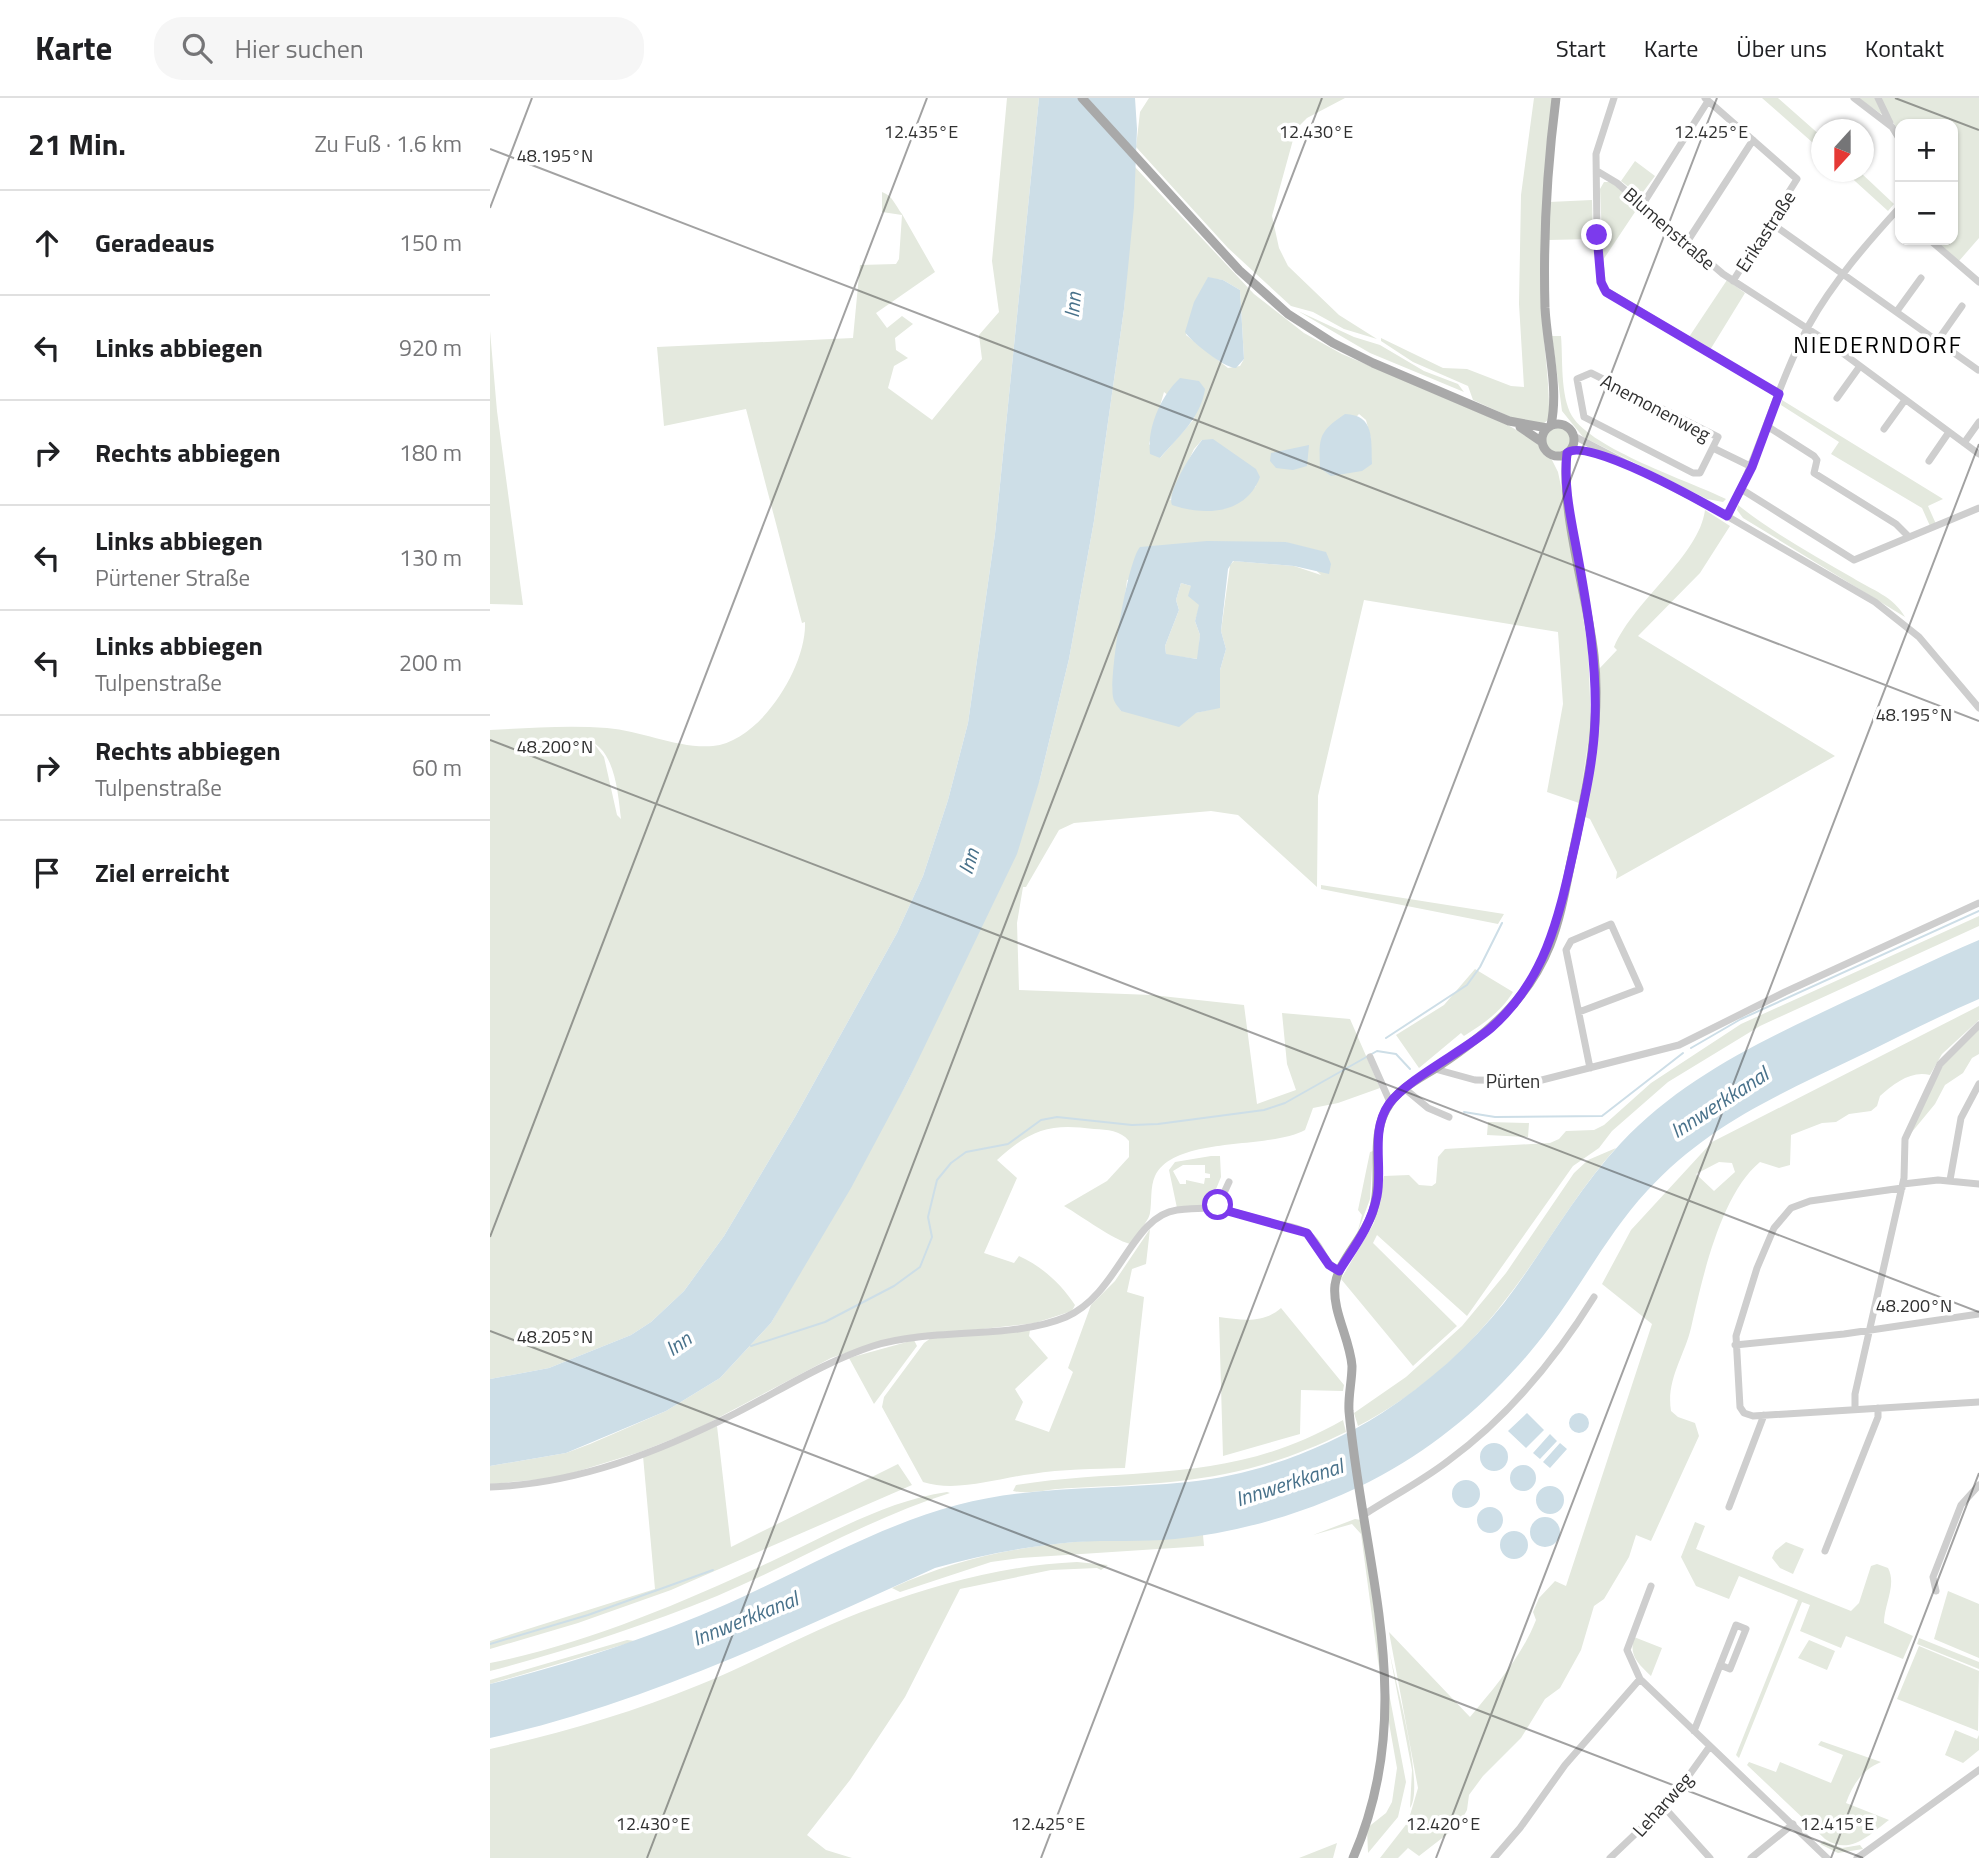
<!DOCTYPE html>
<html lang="de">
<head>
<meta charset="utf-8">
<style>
  :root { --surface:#fff; --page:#f6f6f6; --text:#202124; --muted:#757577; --line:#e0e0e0 }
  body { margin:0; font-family:"Titillium Web",sans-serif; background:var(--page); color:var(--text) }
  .controls { position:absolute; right:21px; top:21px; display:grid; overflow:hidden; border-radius:14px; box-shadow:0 2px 5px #0004 }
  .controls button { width:63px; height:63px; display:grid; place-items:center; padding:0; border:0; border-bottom:2px solid var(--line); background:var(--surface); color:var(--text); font:35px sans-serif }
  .compass { position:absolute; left:1321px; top:21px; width:63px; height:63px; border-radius:50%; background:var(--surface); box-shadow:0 2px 5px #0004; rotate:201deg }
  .stop { position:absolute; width:21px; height:21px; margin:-16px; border:5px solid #7c3aed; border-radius:50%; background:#fff }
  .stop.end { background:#7c3aed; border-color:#fff; box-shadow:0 2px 7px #0008 }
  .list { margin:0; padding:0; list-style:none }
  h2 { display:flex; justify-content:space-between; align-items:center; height:91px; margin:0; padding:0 28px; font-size:30px }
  h2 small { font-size:23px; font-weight:400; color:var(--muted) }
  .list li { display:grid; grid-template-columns:46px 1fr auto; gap:21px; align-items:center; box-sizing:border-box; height:105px; padding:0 28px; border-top:2px solid var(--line) }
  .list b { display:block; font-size:26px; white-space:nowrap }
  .list p { margin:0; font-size:23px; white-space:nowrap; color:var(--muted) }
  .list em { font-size:23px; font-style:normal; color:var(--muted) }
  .icon { flex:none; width:38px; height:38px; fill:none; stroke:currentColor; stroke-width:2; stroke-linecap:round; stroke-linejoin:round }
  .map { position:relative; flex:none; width:1489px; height:1760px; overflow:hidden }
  header { display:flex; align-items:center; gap:42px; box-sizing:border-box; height:98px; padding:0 35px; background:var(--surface); border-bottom:2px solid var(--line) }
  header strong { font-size:33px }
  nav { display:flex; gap:38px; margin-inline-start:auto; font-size:24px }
  .search { width:490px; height:63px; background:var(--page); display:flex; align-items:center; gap:18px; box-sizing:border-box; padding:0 24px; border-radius:28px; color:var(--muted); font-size:26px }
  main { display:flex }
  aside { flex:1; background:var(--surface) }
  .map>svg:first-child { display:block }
  .green { fill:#e4e9de; fill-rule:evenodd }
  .water { fill:#cddee7; fill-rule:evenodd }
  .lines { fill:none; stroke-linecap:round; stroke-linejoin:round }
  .stream { stroke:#cddee7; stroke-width:2 }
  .minor { stroke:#cecece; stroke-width:7 }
  .major { stroke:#a9a9a9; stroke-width:9 }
  .route { stroke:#7c3aed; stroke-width:9 }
  .ticks { fill:none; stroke:#313131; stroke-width:2; stroke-opacity:0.45 }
  .labels { text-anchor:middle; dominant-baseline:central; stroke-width:7; stroke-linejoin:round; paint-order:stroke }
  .street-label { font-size:19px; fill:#313131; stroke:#fff }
  .water-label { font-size:21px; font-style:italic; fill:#48718a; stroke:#fff }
  .quarter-label { font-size:23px; letter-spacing:2px; fill:#000; stroke:#fff }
  .ticks-label { font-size:18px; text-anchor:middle; fill:#313131; stroke:#fff; stroke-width:7; stroke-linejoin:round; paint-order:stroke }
</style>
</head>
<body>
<header>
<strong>Karte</strong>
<div class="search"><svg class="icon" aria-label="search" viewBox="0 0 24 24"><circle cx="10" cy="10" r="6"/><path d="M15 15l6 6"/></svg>Hier suchen</div>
<nav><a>Start</a><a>Karte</a><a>Über uns</a><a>Kontakt</a></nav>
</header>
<main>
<aside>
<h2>21 Min.<small>Zu Fuß · 1.6 km</small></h2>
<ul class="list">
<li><svg class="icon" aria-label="ahead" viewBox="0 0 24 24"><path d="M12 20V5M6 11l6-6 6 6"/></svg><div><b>Geradeaus</b></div><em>150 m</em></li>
<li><svg class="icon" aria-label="left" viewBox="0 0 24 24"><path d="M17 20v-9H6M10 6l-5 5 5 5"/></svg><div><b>Links abbiegen</b></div><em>920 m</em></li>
<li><svg class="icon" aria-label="right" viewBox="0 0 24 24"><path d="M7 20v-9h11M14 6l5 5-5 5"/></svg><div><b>Rechts abbiegen</b></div><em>180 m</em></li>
<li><svg class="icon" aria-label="left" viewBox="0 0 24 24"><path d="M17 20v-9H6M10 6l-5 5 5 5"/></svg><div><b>Links abbiegen</b><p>Pürtener Straße</p></div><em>130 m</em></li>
<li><svg class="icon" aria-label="left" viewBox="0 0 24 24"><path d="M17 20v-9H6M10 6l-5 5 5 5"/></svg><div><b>Links abbiegen</b><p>Tulpenstraße</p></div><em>200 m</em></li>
<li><svg class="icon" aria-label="right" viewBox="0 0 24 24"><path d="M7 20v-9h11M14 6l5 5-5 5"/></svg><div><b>Rechts abbiegen</b><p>Tulpenstraße</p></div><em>60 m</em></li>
<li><svg class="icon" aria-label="arrive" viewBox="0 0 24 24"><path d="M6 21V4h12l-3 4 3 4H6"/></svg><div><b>Ziel erreicht</b></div></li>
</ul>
</aside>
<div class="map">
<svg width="1489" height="1760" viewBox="0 0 1489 1760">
  <rect width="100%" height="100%" fill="#fff"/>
  <path class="green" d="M517,0H549L505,436L478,625L458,702L433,778L407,835L305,1019L234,1138L194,1193L161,1224L141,1237L59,1270L0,1281V632C39,630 78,627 117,630C152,633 189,651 223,648C271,643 317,568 315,524L312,525L256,311L174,328L167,249L363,240L370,167L406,166L409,161L412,117L392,114V94C403,98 405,107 412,116L445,174L386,215L397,230L412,218L423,226L405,240L406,252L418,260L404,268L398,290L442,322L492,261L489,237L509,214L502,163ZM94,642C125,646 128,696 131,721L127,717L114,659L105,647L89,644Z
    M659,0H855L817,20L806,31L782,118L789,150L798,168L849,217L887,241L854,231L823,214L801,208L738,150L646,49L650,14Z
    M1044,0H1063C1054,70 1051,138 1052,208C1053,246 1060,283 1059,321L1053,326L1027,322L983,302L978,288L923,264L891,243V240L953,270L977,271L1021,288L1034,289L1029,206L1031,97Z
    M1272,0H1288L1331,38V52Z
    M1368,0H1489V140L1469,163L1444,142H1463V26H1410V36L1403,24Z
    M1145,63L1165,78L1150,98L1131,83Z
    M645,69L764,196L814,235L852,256L1018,327L1048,345L1052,354L1062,362L1068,374L1076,412L1098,549L1101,626L1089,705L1057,694L1073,606L1068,534L874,502L828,698L827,789L748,717L721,713L584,725L569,732L536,789H533L527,825L529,892L662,897L754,907L767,1006L806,992L797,966L792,915L860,921L890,990L848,1005L823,1010L815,1032C779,1052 685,1037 665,1078C660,1089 662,1103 660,1115C659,1123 645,1138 640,1146C622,1141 593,1119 574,1108L617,1083L639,1059V1043C630,1032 618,1032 604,1031C560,1025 541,1031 507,1062L527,1080L494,1155L524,1165L529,1158C553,1169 571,1186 585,1207L582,1213L545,1225L394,1242L341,1260L205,1332L150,1354L66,1380L0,1386V1368L76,1355L100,1346L176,1313L230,1280L281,1225L418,983L550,681L579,561L604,423L634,211ZM718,180L733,182L750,192L754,261L750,268L738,270L696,237ZM674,294L705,320L670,360L659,346ZM869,316L876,322L881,341L830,370V359ZM712,342L766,388C734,420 720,408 680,402L704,351ZM796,444L831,477L804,468L744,463L740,467L731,533L736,551L730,572V609L706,615L631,613L623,597L637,482Z
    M1355,74H1370L1404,106L1398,113Z
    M1114,84H1121L1149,108L1113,162L1110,91Z
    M1102,102L1103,141L1058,142L1059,104Z
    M1237,182L1255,195L1220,252L1199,239Z
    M808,213L864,239L890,247L934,273L968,286L974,294L880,255Z
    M0,233L7,313L33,507L0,506Z
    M1062,238H1071C1073,261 1070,297 1082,318C1102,351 1199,383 1236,401L1233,404L1217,401L1093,339L1072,313Z
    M1292,302L1453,401L1438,408L1446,426L1440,428L1432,410L1341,356L1349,344L1291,307Z
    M1056 342a12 12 0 1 1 24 0a12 12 0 1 1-24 0Z
    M1248,407C1283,435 1324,457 1363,480C1382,492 1403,498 1415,519L1253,420L1247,412Z
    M1215,412L1240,428L1210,475L1148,538L1345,658L1126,781L1127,774L1100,721L1095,719L1109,571L1127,552L1124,549C1145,501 1209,458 1215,412Z
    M691,485L701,488L710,507L705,523L710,537L708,561L676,557L675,548L689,512L686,502Z
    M831,787L1014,816L1008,826L831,791Z
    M1489,818V828L1270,928L1178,984L1122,1033L1109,1050L1083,1068L977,1218L887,1137L883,1145L967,1228L923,1268L851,1181L884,1125L894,1078L919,1077L929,1087L942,1088L946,1085L948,1059L955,1051L1060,1045L1069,1041L1076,1033L1104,1032L1114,1027L1161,985L1251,926Z
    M985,871L1023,894C1010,915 994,925 974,938L971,935L929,970L906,937L954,907Z
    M1489,908V922L1452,956L1440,977C1422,972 1404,985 1390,998L1387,1008L1381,1013L1359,1016L1346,1024L1332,1025L1301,1037L1300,1067L1289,1070L1270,1064C1230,1097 1212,1182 1201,1230C1194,1259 1176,1282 1181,1313L1188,1319L1205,1325L1209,1338L1161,1443L1146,1437L1139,1459L1114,1501L1104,1508L1091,1552L1070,1590L1055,1601L1031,1640L993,1678L979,1697L977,1712L969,1727L929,1758L918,1750L908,1760H890L918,1724L928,1690L899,1534L980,1619C1005,1589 1032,1558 1046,1522L1043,1514L1049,1500L1065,1483L1076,1488L1162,1226L1112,1186L1141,1132L1222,1044ZM1229,1064L1242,1065L1245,1074L1224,1093L1206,1076Z
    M1489,931V956L1482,960L1473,975L1455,987L1445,1006L1417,1040L1453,967Z
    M998,1024L1039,1025L1038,1039L997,1037Z
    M1126,1050C1083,1098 1053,1155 1013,1205C974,1256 924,1299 868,1328L864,1315L916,1279L972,1228L1016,1175L1084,1075L1098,1062Z
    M883,1053L880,1101L867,1136L872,1117L868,1112L880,1054Z
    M721,1058H730L731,1079L719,1108L687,1110L679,1072L685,1064ZM693,1067H715V1075L720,1076V1080H715L714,1086L696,1082V1086H690L683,1073Z
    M660,1131L656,1166L642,1171L637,1194L654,1199L635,1370C604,1371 572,1371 542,1376C508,1380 467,1395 433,1384L392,1309L394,1299L434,1245L441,1240L540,1232L539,1238L558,1260L525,1291L533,1304L525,1322L559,1334L583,1274L578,1270L601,1207L625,1183Z
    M791,1210L854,1287L853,1293L811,1292L810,1336L733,1358L729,1219C752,1222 773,1226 791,1210Z
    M424,1242L427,1248L384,1306L359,1260Z
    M853,1322L856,1334C756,1383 690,1385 582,1390C564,1390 539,1397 523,1393L526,1387C648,1368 739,1387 853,1322Z
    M227,1328L241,1449L408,1366L422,1387L181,1492L88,1525L0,1551V1543L165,1491L153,1358Z
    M457,1394L460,1395C378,1421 305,1465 227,1498C153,1528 77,1553 0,1573V1565C96,1546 191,1505 280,1464C336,1438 395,1403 457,1394Z
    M865,1421L871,1422L889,1543L916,1684L908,1719L878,1755L877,1730L896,1715L902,1704L907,1670L888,1563L871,1436L862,1426L823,1437Z
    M1205,1424L1215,1428L1206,1451L1361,1513L1369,1505L1381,1468L1387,1466L1398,1470C1407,1487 1394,1506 1394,1525L1423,1538L1413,1561L1356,1538L1351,1550L1310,1533L1320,1507L1312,1504L1249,1660L1246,1657L1308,1502L1249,1478L1239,1501L1206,1488L1191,1459Z
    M713,1437L714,1448L530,1460L501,1464L410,1494L402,1490C461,1463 519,1450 584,1444C627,1440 670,1442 713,1437Z
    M1296,1444L1314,1451L1303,1476L1290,1470L1282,1460L1285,1453Z
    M587,1464L618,1467L611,1472L607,1470L561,1472L470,1491L415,1599L360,1682L317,1737L336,1752L362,1760H0V1651C71,1635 141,1615 209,1587C268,1563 325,1530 385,1509C450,1485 518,1467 587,1464Z
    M1458,1493L1489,1506V1560L1444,1541Z
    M1144,1539L1172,1550L1161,1578C1147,1564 1139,1558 1144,1539Z
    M1429,1540L1489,1564V1571L1427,1546Z
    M897,1541C902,1573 936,1687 920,1710L922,1672Z
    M137,1542L146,1543L0,1586V1582Z
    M1319,1542L1345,1553L1337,1572L1308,1560Z
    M1429,1548L1489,1573L1488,1633L1407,1601Z
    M1465,1632L1487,1641L1489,1637V1652L1473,1665L1455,1657Z
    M1331,1643L1391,1664C1372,1672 1363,1686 1356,1705L1399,1722C1379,1737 1360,1758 1335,1741L1257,1667L1259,1664L1286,1674L1290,1664L1341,1685L1353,1657L1328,1647Z
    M1334,1743L1352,1750L1370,1747L1373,1751L1348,1755L1330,1746Z
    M847,1745L843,1760H809Z"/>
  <path class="water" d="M549,0H645L647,31L644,109L634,211L604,423L579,561L550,681L527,756L418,983L361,1090L281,1225L230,1280L176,1313L76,1355L0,1368V1281L59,1270L141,1237L161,1224L194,1193L234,1138L305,1019L407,835L433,778L458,702L478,625L505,436Z
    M718,179L733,182L750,192L754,261L746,270C736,271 700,243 695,234L704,204Z
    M690,280L709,283L715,291C711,320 688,339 670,360L660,356C657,329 671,298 690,280Z
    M855,316C885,317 881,341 882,366L872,373L841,378L830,370C829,340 828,334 855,316Z
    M723,341L766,371L770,379C756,417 714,418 682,407C676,395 703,353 712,342Z
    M819,347L817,368L803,372L786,370L780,363L781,355Z
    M717,443L796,444L836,454L841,466L839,476L804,468L743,463L738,471L731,533L736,551L730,572V610L706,615L689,629L631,613C628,608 624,605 623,599C619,577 637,464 650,449ZM691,485L701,488L698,498L709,507L705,523L710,537L707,561L676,556L675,548L689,512L686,502Z
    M1489,842V901C1447,919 1407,940 1365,960C1286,998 1218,1027 1157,1093C1119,1134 1093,1185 1059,1230C1015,1289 958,1341 892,1377C830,1411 755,1434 685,1441C652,1444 618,1442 585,1444C537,1448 491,1457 445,1470C299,1536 156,1605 0,1640V1586C81,1565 160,1540 237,1506C313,1472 386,1429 467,1407C543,1387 620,1392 698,1384C766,1377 835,1351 892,1315C938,1285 980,1248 1014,1205C1054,1153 1085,1094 1131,1045C1194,978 1274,942 1356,903C1400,883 1444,861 1489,842Z
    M1037,1315L1054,1332L1036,1350L1018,1333Z
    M1079 1325a10 10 0 1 1 20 0a10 10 0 1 1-20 0Z
    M1060,1336L1067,1343L1050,1361L1043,1355Z
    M1070,1345L1077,1351L1060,1370L1053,1364Z
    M990 1359a14 14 0 1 1 28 0a14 14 0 1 1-28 0Z
    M1020 1380a13 13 0 1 1 26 0a13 13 0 1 1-26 0Z
    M962 1396a14 14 0 1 1 28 0a14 14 0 1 1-28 0Z
    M1046 1402a14 14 0 1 1 28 0a14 14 0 1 1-28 0Z
    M987 1422a13 13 0 1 1 26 0a13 13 0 1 1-26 0Z
    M1040 1434a15 15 0 1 1 30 0a15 15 0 1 1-30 0Z
    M1010 1447a14 14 0 1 1 28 0a14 14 0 1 1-28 0Z"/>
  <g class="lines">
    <path class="stream" d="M896,940L977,887L990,869L1012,825
      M1201,950L1251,921L1489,813
      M974,1014L1005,1019L1112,1018L1193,955
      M261,1248L335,1224L404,1188L430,1169L442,1139L438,1119L447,1082L461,1065L476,1054L518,1046L551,1022L567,1019L642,1027L668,1026L774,1012L795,1005L887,953L906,956L920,971
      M0,1546L98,1517L223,1472"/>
    <path class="minor" d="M1124,0L1106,56L1107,137L1113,191L1289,296
      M1215,0L1307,81L1243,183
      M1364,0L1402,29L1410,42
      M1388,0L1400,25
      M1107,73L1127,85L1233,176L1335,242L1489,356
      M1153,106L1218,3
      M1281,125L1488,272
      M1440,142L1489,184
      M1197,144L1263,42
      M1407,213L1431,180
      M1448,242L1472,208
      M1101,275L1228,339L1210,375H1203L1094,319L1087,281Z
      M1347,300L1370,268
      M1277,328L1324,358L1327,362L1324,375L1406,426L1418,438
      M1394,331L1415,302
      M1084,338L1230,414L1385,504L1429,539L1489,610
      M1474,345L1489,324
      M1223,350L1262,369
      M1081,351L1105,354
      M1439,363L1459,334
      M1251,391L1364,462L1489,410
      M1237,418C1270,357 1286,288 1319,227C1343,184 1377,145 1410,109
      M1089,914L1150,891L1121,826L1081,843L1076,852L1100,970
      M880,959L900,1004
      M945,971L985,982L1048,983L1189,947L1295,894L1489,805
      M914,990L938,1010L959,1019
      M1460,1082L1471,1020L1489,986
      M1413,1086L1448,1082L1489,1086
      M1412,1090L1320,1103L1301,1110L1284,1130L1267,1170L1246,1238L1250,1309L1254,1315L1263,1318L1489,1304
      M727,1110L739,1084
      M1245,1247L1354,1236L1489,1216
      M1365,1311V1296L1414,1080L1415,1041L1450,966L1489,927
      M0,1389C87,1386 169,1354 246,1315C291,1292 334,1264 383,1248C444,1229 521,1242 576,1219C629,1196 641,1118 687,1112C731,1107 739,1113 779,1124C792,1128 809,1128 819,1137C832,1147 833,1165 849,1173
      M1239,1409L1274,1317
      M875,1416C903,1398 932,1383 958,1363C1018,1319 1065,1262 1104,1199
      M1335,1453L1388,1319V1310
      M1161,1488L1137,1552L1150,1581L1337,1760
      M1446,1493L1443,1479L1471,1407L1489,1387
      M1204,1633L1246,1527L1256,1531L1240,1571L1230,1567
      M1174,1709L1220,1760
      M1004,1760L1030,1730L1075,1667L1150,1581
      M1120,1760L1182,1701L1220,1648
      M1261,1760L1303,1726
      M1367,1760L1489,1672"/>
    <path class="major" d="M592,0L749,172L798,216L843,245L883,265L1019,323L1057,330
      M1052 342a16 16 0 1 1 32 0a16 16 0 1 1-32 0Z
      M1061,327C1069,290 1057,248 1055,210C1053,139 1057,70 1066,0
      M1030,329L1052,344
      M863,1760C930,1608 873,1468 859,1313C858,1298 862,1283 862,1268C860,1241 842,1213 845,1187C848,1163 875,1139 883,1113C893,1080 879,1040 897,1010C908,990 931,980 949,968C997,936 1038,902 1060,847C1071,819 1076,788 1082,759C1096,694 1112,624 1104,557C1097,496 1070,414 1077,355"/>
  </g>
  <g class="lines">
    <path class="route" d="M728,1107L727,1110L817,1135L839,1167L849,1173C864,1149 881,1128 887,1098C893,1068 880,1033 899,1006C917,981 974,953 1001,930C1058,880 1070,813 1086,742C1094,703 1104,662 1105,622C1107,567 1098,514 1088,459C1082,425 1073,390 1077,355C1096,338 1214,405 1237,418L1262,369L1289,296L1116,194L1111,184L1107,137"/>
  </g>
  <path class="ticks" d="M1405,0L1489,32M0,51L1489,623M0,110L42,0M0,642L1489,1214M0,1139L437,0M0,1233L1373,1760M157,1760L832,0M551,1760L1227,0M946,1760L1489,346M1341,1760L1489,1375"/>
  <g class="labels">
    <g class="street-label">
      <text transform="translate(1180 130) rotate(41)">Blumenstraße</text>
      <text transform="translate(1275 133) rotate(-57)">Erikastraße</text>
      <text transform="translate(1166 309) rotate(28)">Anemonenweg</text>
      <text x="1023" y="982">Pürten</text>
      <text transform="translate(1172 1706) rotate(-48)">Leharweg</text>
    </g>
    <g class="water-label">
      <text transform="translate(582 207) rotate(-85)">Inn</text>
      <text transform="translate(478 763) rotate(-72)">Inn</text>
      <text transform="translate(1229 1004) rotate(-33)">Innwerkkanal</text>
      <text transform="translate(188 1245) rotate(-35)">Inn</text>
      <text transform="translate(799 1384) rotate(-18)">Innwerkkanal</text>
      <text transform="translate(255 1520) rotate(-22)">Innwerkkanal</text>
    </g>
    <g class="quarter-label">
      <text x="1388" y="246">NIEDERNDORF</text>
    </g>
  </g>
  <g class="ticks-label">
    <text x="431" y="40">12.435°E</text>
    <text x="826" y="40">12.430°E</text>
    <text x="1221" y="40">12.425°E</text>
    <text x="65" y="64">48.195°N</text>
    <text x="1424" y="623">48.195°N</text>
    <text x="65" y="655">48.200°N</text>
    <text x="1424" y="1214">48.200°N</text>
    <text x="65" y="1245">48.205°N</text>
    <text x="163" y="1732">12.430°E</text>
    <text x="558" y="1732">12.425°E</text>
    <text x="953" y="1732">12.420°E</text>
    <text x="1347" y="1732">12.415°E</text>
  </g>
</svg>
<div class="controls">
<button>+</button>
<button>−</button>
</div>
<svg class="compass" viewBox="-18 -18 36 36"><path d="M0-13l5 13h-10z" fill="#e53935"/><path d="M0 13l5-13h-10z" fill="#757577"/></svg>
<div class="stop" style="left:728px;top:1107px"></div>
<div class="stop end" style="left:1107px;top:137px"></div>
</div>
</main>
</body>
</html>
